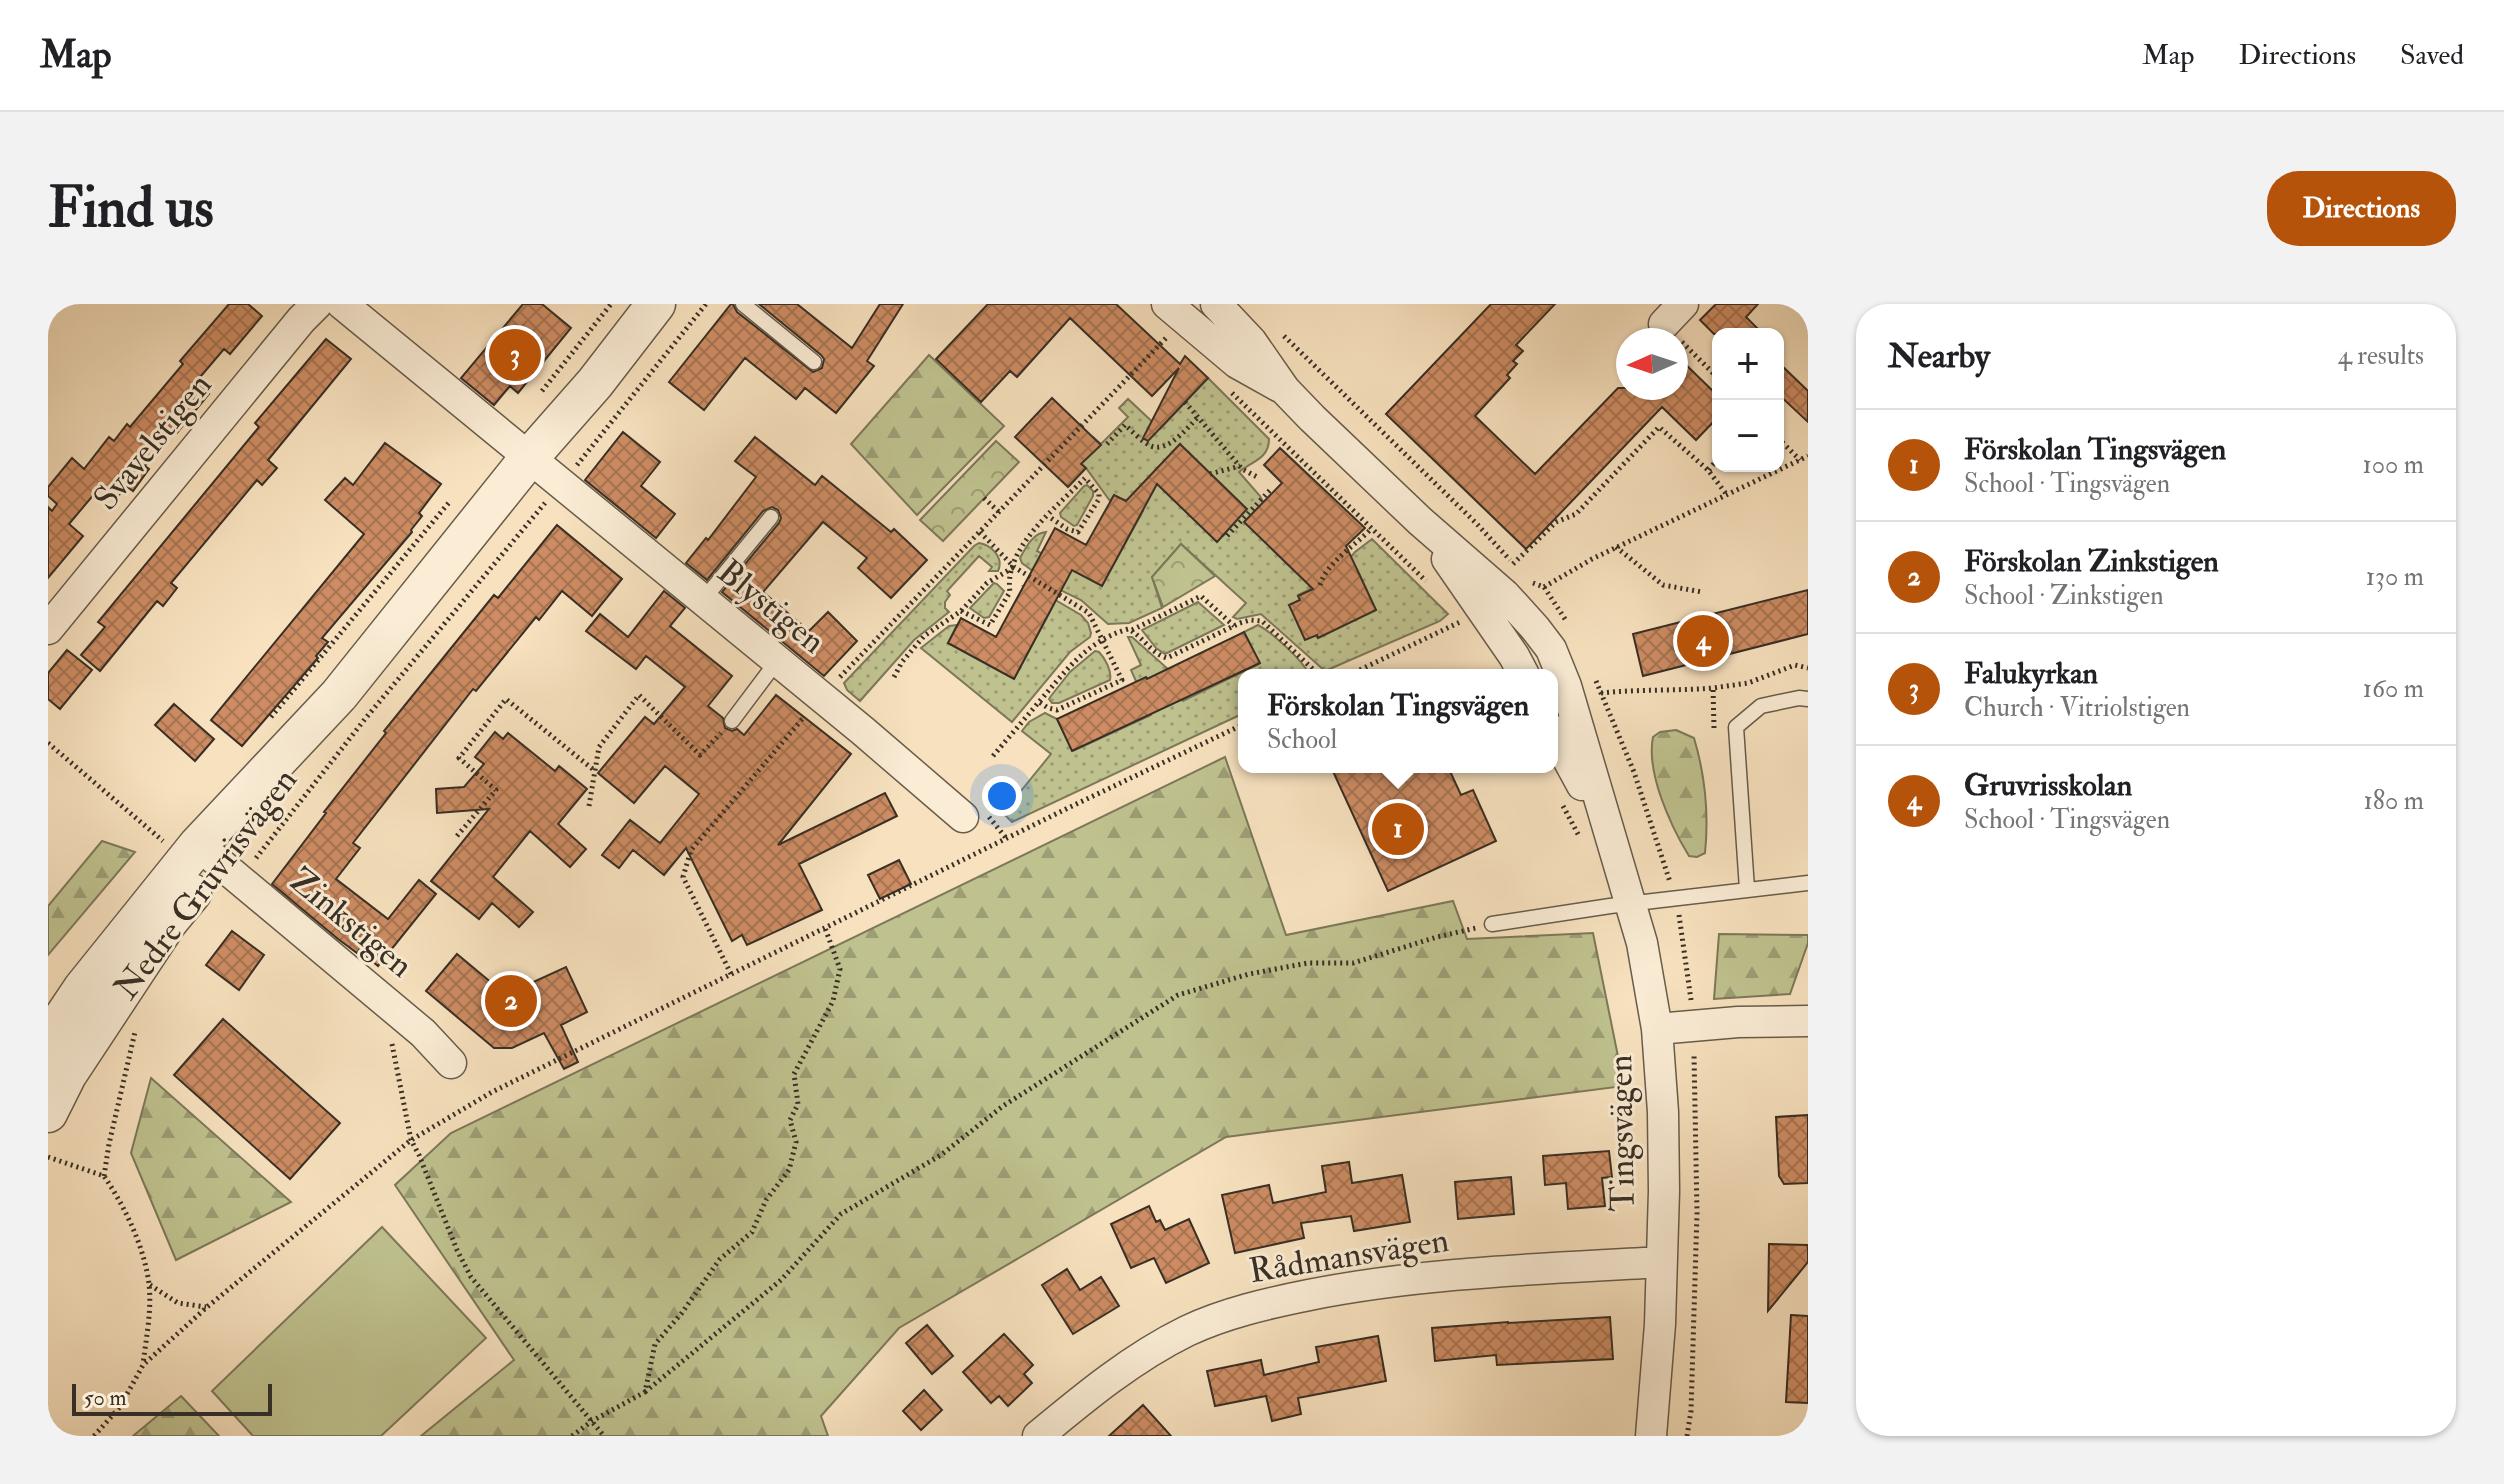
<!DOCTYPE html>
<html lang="en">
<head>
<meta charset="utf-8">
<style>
  :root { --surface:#fff; --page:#f2f2f2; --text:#202124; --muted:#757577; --line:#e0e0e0; --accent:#b45309 }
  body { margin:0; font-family:"IM FELL Double Pica",serif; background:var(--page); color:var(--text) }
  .controls { position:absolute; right:24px; top:24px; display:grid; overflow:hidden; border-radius:16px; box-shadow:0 2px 6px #0004 }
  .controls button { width:72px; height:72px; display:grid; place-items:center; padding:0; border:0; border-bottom:2px solid var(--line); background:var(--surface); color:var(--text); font:40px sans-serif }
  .compass { position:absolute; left:1568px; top:24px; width:72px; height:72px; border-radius:50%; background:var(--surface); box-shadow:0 2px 6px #0004; rotate:267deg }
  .scale { position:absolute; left:24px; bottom:20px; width:200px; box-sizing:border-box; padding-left:8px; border:4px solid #382f25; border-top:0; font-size:22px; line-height:28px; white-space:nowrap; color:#382f25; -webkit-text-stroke:6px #faecd5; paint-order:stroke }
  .you { position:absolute; left:954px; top:492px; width:28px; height:28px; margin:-20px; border:6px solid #fff; border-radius:50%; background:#1a73e8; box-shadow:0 0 0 12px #1a73e833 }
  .badge { display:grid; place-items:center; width:52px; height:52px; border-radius:50%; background:var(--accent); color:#fff; font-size:26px; font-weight:700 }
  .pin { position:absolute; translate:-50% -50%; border:4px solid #fff; box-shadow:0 2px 8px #0006 }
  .popup { position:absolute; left:1190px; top:365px; width:320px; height:104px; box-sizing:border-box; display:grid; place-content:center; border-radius:16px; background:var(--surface); filter:drop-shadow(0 2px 6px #0005); font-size:26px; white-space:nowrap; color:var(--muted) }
  .popup b { font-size:30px; color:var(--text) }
  .popup::after { content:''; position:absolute; left:50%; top:100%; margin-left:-16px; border:16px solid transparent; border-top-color:var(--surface) }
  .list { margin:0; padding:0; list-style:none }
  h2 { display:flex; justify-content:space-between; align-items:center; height:104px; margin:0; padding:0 32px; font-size:34px }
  h2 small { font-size:26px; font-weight:400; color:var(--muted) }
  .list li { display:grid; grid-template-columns:52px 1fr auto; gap:24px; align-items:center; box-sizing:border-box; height:112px; padding:0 32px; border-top:2px solid var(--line) }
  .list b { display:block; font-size:30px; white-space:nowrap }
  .list p { margin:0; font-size:26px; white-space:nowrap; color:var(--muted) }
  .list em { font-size:26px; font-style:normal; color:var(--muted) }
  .map { position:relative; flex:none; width:1760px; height:1132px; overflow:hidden; border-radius:32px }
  header { display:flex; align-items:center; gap:48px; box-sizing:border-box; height:112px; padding:0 40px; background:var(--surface); border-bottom:2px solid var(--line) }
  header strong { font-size:38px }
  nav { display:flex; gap:44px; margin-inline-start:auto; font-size:28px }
  .intro { display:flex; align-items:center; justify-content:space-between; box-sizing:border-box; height:192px; padding:0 48px }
  h1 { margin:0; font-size:56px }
  .button { padding:20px 36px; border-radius:32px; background:var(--accent); color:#fff; font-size:28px; font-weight:700 }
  main { display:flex; gap:48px; padding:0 48px }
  aside { flex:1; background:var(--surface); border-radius:32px; box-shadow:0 2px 6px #0004 }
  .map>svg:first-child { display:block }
  .grass { fill:url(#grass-dots); stroke:#7c785a; stroke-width:2 }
  .forest { fill:url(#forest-firs); stroke:#7c785a; stroke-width:2 }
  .park { fill:url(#park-crowns); stroke:#7c785a; stroke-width:2 }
  .pitch { fill:#bfc28f; stroke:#7c785a; stroke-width:2 }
  .building { fill:url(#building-cross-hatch); stroke:#382f25; stroke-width:2 }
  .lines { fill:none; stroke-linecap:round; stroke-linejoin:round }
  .service-casing { stroke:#685c4b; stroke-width:17 }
  .minor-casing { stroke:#685c4b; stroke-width:33 }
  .tertiary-casing { stroke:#685c4b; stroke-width:41 }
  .path { stroke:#382f25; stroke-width:5; stroke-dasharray:2 4; stroke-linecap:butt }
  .service { stroke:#faecd5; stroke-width:14 }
  .minor { stroke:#faecd5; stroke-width:30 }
  .tertiary { stroke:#faecd5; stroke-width:38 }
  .labels { text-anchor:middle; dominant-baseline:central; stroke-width:6; stroke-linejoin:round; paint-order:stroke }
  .street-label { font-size:34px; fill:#382f25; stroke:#faecd5 }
</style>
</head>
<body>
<header>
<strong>Map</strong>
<nav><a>Map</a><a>Directions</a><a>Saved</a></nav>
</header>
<div class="intro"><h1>Find us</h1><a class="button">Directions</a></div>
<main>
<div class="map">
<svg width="1760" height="1132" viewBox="0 0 1760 1132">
  <defs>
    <pattern id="grass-dots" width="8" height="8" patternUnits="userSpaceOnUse" patternTransform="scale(2)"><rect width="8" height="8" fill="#bfc28f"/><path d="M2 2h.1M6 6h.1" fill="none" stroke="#9c9e75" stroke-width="1.8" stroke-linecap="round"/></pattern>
    <pattern id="forest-firs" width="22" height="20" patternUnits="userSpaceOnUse" patternTransform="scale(2)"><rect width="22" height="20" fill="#bfc28f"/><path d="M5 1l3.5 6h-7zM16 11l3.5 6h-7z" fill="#9c9e75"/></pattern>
    <pattern id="park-crowns" width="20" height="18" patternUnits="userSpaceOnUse" patternTransform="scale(2)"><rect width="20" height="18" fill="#bfc28f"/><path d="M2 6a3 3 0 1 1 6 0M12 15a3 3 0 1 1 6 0" fill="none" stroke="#9c9e75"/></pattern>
    <pattern id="building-cross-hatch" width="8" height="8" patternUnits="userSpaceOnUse" patternTransform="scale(2)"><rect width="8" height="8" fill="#cd8c63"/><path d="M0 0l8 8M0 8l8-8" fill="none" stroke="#a77351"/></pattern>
  </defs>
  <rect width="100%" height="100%" fill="#f7e1be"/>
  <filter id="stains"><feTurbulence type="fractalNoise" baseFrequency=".0025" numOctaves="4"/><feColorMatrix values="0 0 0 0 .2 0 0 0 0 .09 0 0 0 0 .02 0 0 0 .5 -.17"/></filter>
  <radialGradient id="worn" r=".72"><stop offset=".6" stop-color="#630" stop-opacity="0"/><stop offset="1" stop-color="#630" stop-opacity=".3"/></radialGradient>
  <path class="grass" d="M1160,74L1221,135C1221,155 1204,157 1191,168L1212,192L1263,285L1250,291L1252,296L1241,301L1269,333L1328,306L1309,265L1282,277L1307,248L1324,235L1400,310L1392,317L1277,367L1213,310L1189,315L1185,313L1198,299L1133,240L1104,273L1114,304L1081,319L1060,320L1033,296L1008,284L974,259L972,254C978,243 985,229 998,228L989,247L1054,282L1095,207L1066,191L1062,197L1038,164L1025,152L1045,133L1053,140L1080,113L1071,104L1080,95L1112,125Z
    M1039,181L1045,187V192L1029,221L1026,222L1013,213L1012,209L1036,182Z
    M931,239C944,241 956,254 950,267H941L944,263L931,252L899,287L902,291L897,298V304L901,308L866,336L812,397L799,386L796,379L926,242Z
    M946,279L949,280L956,287L941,313L936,314L922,304Z
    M980,280L1033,311L1040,319L1043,329L1042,333L1022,348L964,418L873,344L901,322L909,321L900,339L966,375L1006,300L975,282Z
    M1150,298L1176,321L1117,350L1108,344L1094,326Z
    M1210,321C1225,329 1254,356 1262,371H1196V409L964,518L955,509L1003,450L974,427L981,418L997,409L1009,415L1025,447L1103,411L1083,366L1093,361L1080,333H1084L1120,365L1135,397L1211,360L1196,328Z
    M1047,347L1051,348C1057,354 1064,367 1062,376L1011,399H1004L1001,395L1003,392L1022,368Z"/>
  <path class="forest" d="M881,51L956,122L869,211L803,140Z
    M1628,426L1646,434C1657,471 1661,510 1657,549L1649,553L1641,552C1622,521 1598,468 1605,433L1612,428Z
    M1177,453L1238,631L1405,597L1419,635L1545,629L1576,782L1178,833L851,1024L773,1112L780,1132H373L466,1056L347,881L403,829Z
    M54,537L87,548L0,651V602Z
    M1671,630L1760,631V639L1742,690L1666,695Z
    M103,774L243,898L128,956L83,849Z
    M133,1092L171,1132H85Z"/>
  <path class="park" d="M948,137L971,158L895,237L872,216Z
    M1133,240L1167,272L1115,303L1104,273Z"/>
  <path class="pitch" d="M334,923L438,1034L333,1132H205L164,1087Z"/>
  <path class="building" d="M181,0H200L214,12L182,50L176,45L147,79L161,90L129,129L125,126L97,162L101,165L85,187L78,182L68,195L52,183L21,220L35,232L0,274V203L4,207L9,200L0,192V183L24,154L36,165L61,133L66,137L79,120L82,123L135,60L132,57Z
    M475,0H494L523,24L470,89L462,82L446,101L413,74Z
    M683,0H685L689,8L765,68L774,64L776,55L773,51L711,0H749L804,44L832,0H855L819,57L826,62L788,109L757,84L748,95L697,54L656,106L621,78Z
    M940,0H1068L1132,60L1137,52L1160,74L1100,137L1095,134L1131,64L1104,92L1022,14L969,73L962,67L933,98L888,55Z
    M1443,0H1507L1468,41L1475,47L1465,57L1469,60L1459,71L1462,74L1427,112L1487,170L1570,84H1628V51L1670,92V113L1648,136L1614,103L1478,245L1338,110Z
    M1668,0H1710L1698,13L1715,30H1666L1652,16Z
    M278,35L303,55L220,156L229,164L214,181L209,176L123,279L129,284L115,302L109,297L52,367L33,351L57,323L50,318L211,123L207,119Z
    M1730,58L1760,87V118L1730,90Z
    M1004,94L1053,141L1033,160L1038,164L1020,183L967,133Z
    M575,128L612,158L593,182L627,210L608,234L537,176Z
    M707,133L767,181L774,172L843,228L846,225L879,256L843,294L810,264L819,254L775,218L715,288L761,327L780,308L809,337L776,372L674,288L731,219L733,214L730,206L724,203L715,207L659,276L638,259L658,234L660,236L708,173L687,157Z
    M337,139L393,180L371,209L374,212L363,226L364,228L274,334L280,338L268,352L270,354L194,442L163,416L316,230L277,196L297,174L305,181Z
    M1132,140L1199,205L1169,238L1109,180L1054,282L1024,266L966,375L900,339L913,314L948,333L1007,224L1038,241L1066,191L1078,197Z
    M1232,144L1317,224L1298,242L1328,306L1270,334L1269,331L1257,336L1241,301L1252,296L1250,292L1265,285L1196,218L1234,179L1216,161Z
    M509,221L574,275L544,312L514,287L491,316L488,313L428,387L425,385L305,539L312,544L288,575L340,615L371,576L388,590L330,662L311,646L309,649L290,635L224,580L278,509L276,508L338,429L336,427L446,291L450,294Z
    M1760,286V330L1595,372L1585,330Z
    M616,287L637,304L622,322L684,372L660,402L675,414L677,424L684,427L689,425L696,431L728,391L803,450L730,541L837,489L849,512L751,560L774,606L699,641L694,631L684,637L638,544L616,571L585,546L571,564L554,551L582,516L612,539L651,490L617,462L586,499L550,469L597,413L606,420L637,383L598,352L588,365L538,327L552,310L580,333Z
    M1196,328L1212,359L1024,447L1009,415L1098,373L1099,375Z
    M19,346L44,366L12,405L0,395V369Z
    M126,400L166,435L147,457L107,421Z
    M447,428L455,435L460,429L507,467L511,462L539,485L510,520L538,545L522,563L482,527L445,573L485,608L471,623L444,599L431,615L383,577L441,505L389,509L388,485L416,483L436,460L427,453Z
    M1283,463H1400L1413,491L1425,486L1448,537L1340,587Z
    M851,556L863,580L832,595L820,571Z
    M184,627L216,651L191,686L158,661Z
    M409,650L451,685L468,686L518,663L539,708L513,721L530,758L516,765L496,729L464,744H446L378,687Z
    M175,715L292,819L242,875L126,771Z
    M1760,811V879L1736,880L1731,872L1728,813Z
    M1561,847L1564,873L1554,874L1557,902L1520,905L1518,879L1497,881L1495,852Z
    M1301,858L1304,879L1354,871L1362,918L1306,927L1303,912L1253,919L1256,934L1187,949L1174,891L1221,881L1225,899L1278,888L1274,862Z
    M1463,873L1466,910L1410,915L1407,878Z
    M1101,902L1108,918L1112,916L1117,926L1141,915L1161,959L1118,979L1106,954L1083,964L1063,920Z
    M1721,940L1760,941V958L1720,1007Z
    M1019,965L1032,986L1053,973L1071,1002L1025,1030L994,981Z
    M1743,1011L1760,1012V1099L1738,1098Z
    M1562,1013L1565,1055L1449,1061L1448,1051L1387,1057L1384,1024L1460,1018V1019Z
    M879,1021L905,1052L884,1070L858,1039Z
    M956,1030L985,1061L976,1070L984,1079L960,1102L951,1092L943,1099L915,1068Z
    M1330,1032L1338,1077L1250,1094L1253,1110L1224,1117L1218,1092L1167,1102L1159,1067L1213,1056L1216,1071L1271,1058L1268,1043Z
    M876,1086L894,1106L873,1126L855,1107Z
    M1095,1101L1123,1132H1061Z"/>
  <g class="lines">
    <defs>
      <path id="service" d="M695,0L766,58
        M655,296L723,213
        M684,417L729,357
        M1699,585L1688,423L1713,402L1751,394L1760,395
        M1444,620L1562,602L1760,579"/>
      <path id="minor" d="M294,0L815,427L915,513
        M1119,0L1189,59L1232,83
        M1168,0L1203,37L1237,86L1264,114L1372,217L1457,291L1487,324L1503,345L1518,382L1594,639L1609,725L1615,808L1616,887L1612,1020L1603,1132
        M1616,20L1635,0
        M1399,255L1466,352L1476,371
        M0,325L253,16L269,0
        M1504,426L1534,481
        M150,541L375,729L403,759
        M1609,725L1690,718L1760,717
        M990,1132C1037,1093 1084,1054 1139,1027C1177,1009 1221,999 1261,991C1377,968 1495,965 1613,958"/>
      <path id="tertiary" d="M0,749L8,724L35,684L150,541L291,391L481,154L547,79L608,0
        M0,809L19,771L120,618L144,589"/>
    </defs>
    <use href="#service" class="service-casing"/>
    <use href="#minor" class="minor-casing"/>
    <use href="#tertiary" class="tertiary-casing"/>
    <path class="path" d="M1236,32L1428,219L1462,256
      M1634,38L1670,74
      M494,87L563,0
      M1184,89L1378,277
      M1137,98L1194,165L1211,174
      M1730,134L1752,156
      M1059,140L1077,121C1085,128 1094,138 1103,142C1120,149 1140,123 1151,112
      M529,161L658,0
      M1661,166L1670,154
      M1162,170L1192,162
      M936,194L951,208
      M932,228L966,263L1041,309L1074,376L1009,406L1000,404L991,398
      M1175,230L1178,233L1223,185
      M1568,243L1615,281L1654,288
      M1465,260L1508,218L1528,210L1611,123L1660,166L1679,191
      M1485,279L1496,283L1519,318
      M1272,281C1279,258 1308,241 1324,224
      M1496,283L1544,255L1760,152
      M913,307L942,321L962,288C955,244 1009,203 1037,174L1051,190V195L1030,228L1019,225L1000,212
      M1084,326L1153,292L1186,322
      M1301,371L1412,318
      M792,373L1118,34
      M846,373L854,358L876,332L913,307L939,279L966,263
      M1548,377L1586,468L1622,578
      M1553,389C1591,385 1628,387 1665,384
      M223,413L403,196
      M1666,424L1665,384L1700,379L1747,361L1760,364
      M0,439L115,537
      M945,452C960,434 975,417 990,399C1017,368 1038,337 1080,325C1095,332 1102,349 1119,354L1192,319L1202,316L1214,317L1271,371
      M541,502L551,443L591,391L652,451L673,429
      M1515,502L1531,532
      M941,513L958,534
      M409,532L448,486L411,454L458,395L547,467
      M208,554L317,415L497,199
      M1631,611L1643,696
      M683,670L635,573L643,546L756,413
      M344,740L363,836L371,851L409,946L423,973L556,1132
      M0,853L56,872C77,903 96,942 101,980C104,1006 98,1035 95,1060
      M56,872L61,840L87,728
      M102,981L130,999L158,1003
      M597,1088L733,976L793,910L893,851L955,802L1130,691L1201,670L1260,659H1305L1389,633L1428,624
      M46,1132L72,1103L95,1061L159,1003L363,836L444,788L1020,504L1196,420
      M524,1132L544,1117L597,1088L607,1040L633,1010L672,955L704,928L718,896L741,866L748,838L742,816L750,800L746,770L785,697L792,665L777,624
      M1639,1132L1643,1107L1649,909L1646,750"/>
    <use href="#service" class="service"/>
    <use href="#minor" class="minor"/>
    <use href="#tertiary" class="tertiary"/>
  </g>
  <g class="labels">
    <g class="street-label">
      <text transform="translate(105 138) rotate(-51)">Svavelstigen</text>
      <text transform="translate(723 303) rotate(39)">Blystigen</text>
      <text transform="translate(158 580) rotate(-53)">Nedre Gruvrisvägen</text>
      <text transform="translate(303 619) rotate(40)">Zinkstigen</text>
      <text transform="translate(1574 829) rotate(-91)">Tingsvägen</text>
      <text transform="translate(1301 952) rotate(-9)">Rådmansvägen</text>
    </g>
  </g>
  <rect width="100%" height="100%" filter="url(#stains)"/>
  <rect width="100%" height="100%" fill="url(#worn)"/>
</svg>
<div class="controls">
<button>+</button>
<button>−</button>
</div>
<svg class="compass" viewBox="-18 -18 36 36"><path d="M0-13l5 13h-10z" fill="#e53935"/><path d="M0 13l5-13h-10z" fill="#757577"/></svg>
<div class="scale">50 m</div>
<div class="you"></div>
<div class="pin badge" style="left:1350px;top:525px">1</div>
<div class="popup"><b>Förskolan Tingsvägen</b>School</div>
<div class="pin badge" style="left:463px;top:697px">2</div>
<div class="pin badge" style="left:467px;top:51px">3</div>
<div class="pin badge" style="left:1655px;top:337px">4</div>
</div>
<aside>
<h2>Nearby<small>4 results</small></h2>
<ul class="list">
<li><span class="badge">1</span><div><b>Förskolan Tingsvägen</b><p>School · Tingsvägen</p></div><em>100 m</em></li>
<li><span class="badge">2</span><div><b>Förskolan Zinkstigen</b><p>School · Zinkstigen</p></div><em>130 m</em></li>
<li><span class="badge">3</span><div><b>Falukyrkan</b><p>Church · Vitriolstigen</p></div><em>160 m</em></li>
<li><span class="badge">4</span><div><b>Gruvrisskolan</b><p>School · Tingsvägen</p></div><em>180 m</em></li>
</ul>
</aside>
</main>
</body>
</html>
